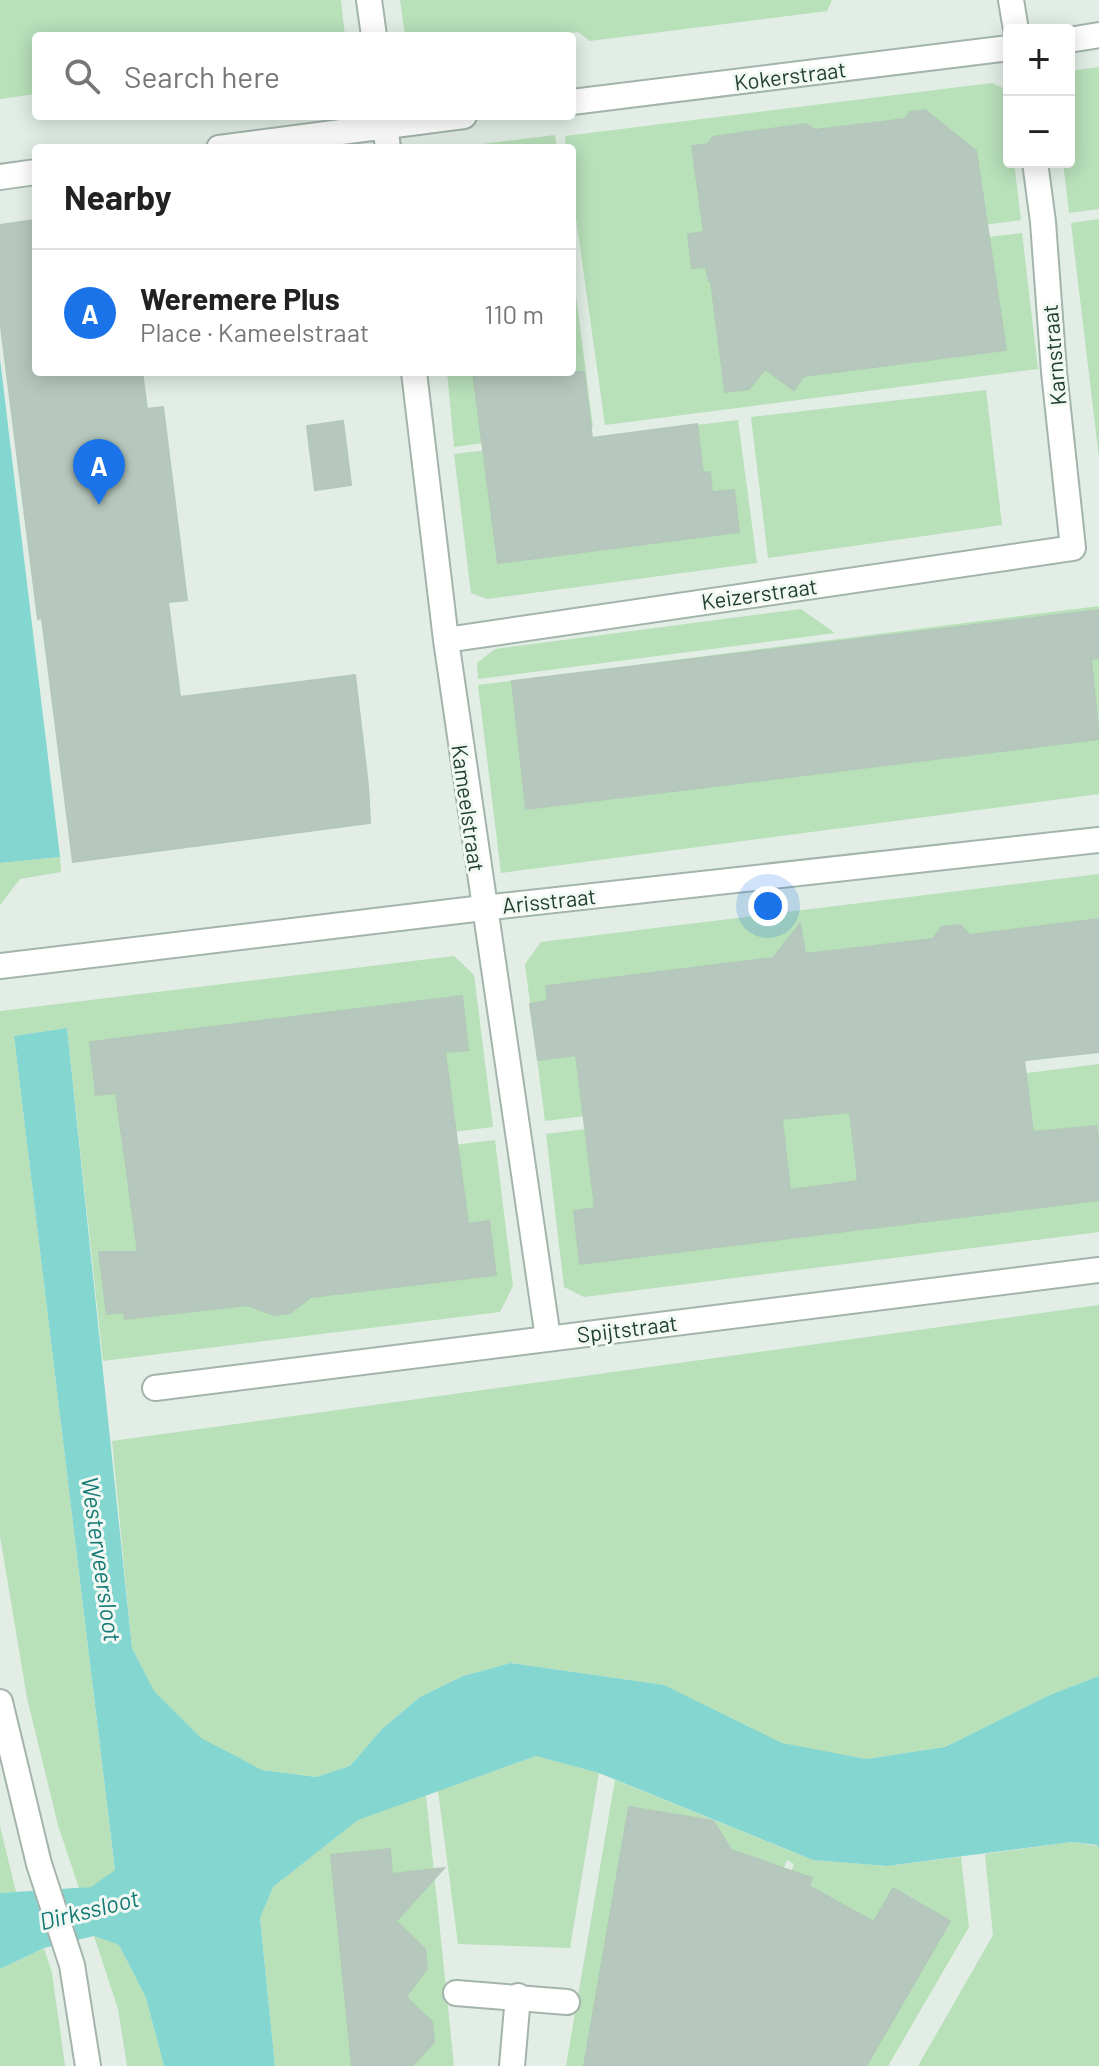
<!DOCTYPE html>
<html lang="en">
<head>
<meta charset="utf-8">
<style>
  :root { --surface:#fff; --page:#f6f6f6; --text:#222; --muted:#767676; --line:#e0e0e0; --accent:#1a73e8 }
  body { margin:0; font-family:Barlow,sans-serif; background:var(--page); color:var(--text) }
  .controls { position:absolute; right:24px; top:24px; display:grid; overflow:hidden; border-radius:8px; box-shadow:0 4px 20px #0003 }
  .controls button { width:72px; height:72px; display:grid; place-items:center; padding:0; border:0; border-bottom:2px solid var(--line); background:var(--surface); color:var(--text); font:40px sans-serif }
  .you { position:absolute; left:768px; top:906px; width:28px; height:28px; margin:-20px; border:6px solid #fff; border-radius:50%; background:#1a73e8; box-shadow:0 0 0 12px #1a73e833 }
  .badge { display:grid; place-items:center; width:52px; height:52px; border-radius:50%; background:var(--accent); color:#fff; font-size:26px; font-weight:700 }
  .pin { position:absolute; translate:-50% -66px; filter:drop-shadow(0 2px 4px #0008) }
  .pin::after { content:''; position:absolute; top:42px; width:28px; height:24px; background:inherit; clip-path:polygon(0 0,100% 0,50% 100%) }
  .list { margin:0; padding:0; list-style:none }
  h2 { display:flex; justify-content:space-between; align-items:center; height:104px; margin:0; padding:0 32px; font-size:34px }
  h2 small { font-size:26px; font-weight:400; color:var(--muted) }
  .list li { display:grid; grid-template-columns:52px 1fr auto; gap:24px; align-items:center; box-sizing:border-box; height:128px; padding:0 32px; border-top:2px solid var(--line) }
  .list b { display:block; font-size:30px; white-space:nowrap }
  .list p { margin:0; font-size:26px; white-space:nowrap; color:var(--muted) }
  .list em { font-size:26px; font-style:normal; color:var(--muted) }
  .icon { flex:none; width:44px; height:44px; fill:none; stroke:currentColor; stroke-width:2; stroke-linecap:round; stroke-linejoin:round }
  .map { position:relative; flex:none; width:1099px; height:2066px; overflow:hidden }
  .search { position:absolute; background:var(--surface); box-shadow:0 4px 20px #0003; left:32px; top:32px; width:544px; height:88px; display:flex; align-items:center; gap:20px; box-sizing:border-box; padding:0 28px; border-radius:8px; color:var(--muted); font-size:30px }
  .panel { position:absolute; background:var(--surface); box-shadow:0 4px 20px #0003; left:32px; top:144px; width:544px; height:232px; border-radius:8px }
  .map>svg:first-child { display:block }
  .green { fill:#b8e0b9 }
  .water { fill:#84d6d0 }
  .building { fill:#b6c8bd; stroke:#b3c7ba; stroke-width:2; fill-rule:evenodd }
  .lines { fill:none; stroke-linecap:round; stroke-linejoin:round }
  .street-casing { stroke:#a3b5ab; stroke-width:28 }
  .street { stroke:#fff; stroke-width:24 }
  .labels { text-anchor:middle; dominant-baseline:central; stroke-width:6; stroke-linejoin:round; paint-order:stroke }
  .street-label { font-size:22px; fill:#203f2f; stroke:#f2f9f4 }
  .water-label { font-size:24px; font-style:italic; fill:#157a74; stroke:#f2f9f4 }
</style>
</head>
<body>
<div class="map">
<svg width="1099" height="2066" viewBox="0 0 1099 2066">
  <rect width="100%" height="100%" fill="#e1ede5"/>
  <path class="green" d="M0,0H341L345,36H36V94L0,99Z
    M400,0H832L827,11L590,41L578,32L549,36H405Z
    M1099,67V209L1069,213L1063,162H1069V71Z
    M992,83L1005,89L1009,122V162H1014L1021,220L738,257L739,267L1022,233L1038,369L605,425L572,190V148H566L565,136Z
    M555,135L557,148H450Z
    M1099,219V458L1071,223Z
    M572,265L593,427L454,447L447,372H572Z
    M986,390L1002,525L768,558L751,417Z
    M738,420L757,563L487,599L471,593L454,454Z
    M1099,606V794L501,873L478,685Z
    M801,609L835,633L478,679L477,663L495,649Z
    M60,857L61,872L20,879L0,905V863Z
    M1099,874V1052L545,1121L525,964L541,942Z
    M454,956L474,975L493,1127L127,1172L128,1184L495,1140L513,1286L500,1312L103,1361L67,1028L14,1036L115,1871L91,1887L79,1888L58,1825L27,1698L0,1536V1011Z
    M1099,1064V1232L584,1297L564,1287L546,1134Z
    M1099,1305V1676L1052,1694L945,1747L866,1759L782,1744L663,1685L511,1663L463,1676L420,1697L382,1729L350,1766L316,1777L262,1770L251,1765L238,1766L147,1700V1678L132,1648L112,1441Z
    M536,1756L599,1773L570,1948L458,1944L438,1791Z
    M615,1780L813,1860L887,1866L961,1857L969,1927L888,2066H721L794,1864L787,1860L711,2066H566Z
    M426,1795L454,2066H275L260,1918L273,1887L358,1820Z
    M0,1826L16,1892L0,1893Z
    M1072,1842L1097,1846L1099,1849V2066H918L993,1935L985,1854Z
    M94,1936L119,1945L146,1998L164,2066H127L118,2009Z
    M44,1948L52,1973L65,2066H0V1969Z"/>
  <path class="water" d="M0,359L60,857L0,863Z
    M67,1028L132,1648L154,1691L201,1738L262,1770L316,1777L350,1766L382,1729L420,1697L463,1676L511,1663L664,1685L782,1743L866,1759L945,1747L1052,1694L1099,1676V1849L1097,1845L1072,1842L887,1866L813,1860L599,1773L536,1756L358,1820L273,1887L260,1918L275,2066H164L146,1998L119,1945L94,1936L44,1948L0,1969V1893L91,1887L115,1870L14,1036Z"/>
  <path class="building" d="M925,110L976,151L1006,350L804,376L794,390L765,369L749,389L725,392L711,281H709L706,267L692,268L688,234L704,232L692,146L708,144L713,137L806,124L815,130L905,119L910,112Z
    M36,220V372H142L147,409L163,407L187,600L168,602L180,697L355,675L368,785L370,823L73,862L42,618L38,619L0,319V225Z
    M473,372H584L592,438L697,424L703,473L710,472L712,492L734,490L739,532L498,563Z
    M343,421L351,485L315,490L307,426Z
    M1099,610V658L1091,659L1099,739L526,809L512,681Z
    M1099,919V1052L1024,1060L1033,1132L1096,1126L1099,1144V1200L580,1264L574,1211L595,1208L576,1055L538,1060L530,1004L548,1001L546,986L773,958L800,924L805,954L933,939L942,927L960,925L970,935ZM850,1112L858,1181L790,1190L782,1119Z
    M462,996L468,1050L445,1052L468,1224L489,1221L496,1275L311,1297L290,1313L274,1315L248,1305L125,1319L124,1312L107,1314L99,1252H138L116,1093L96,1095L90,1042Z
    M629,1807L713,1821L731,1850L812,1878L809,1886L874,1922L893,1888L950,1921L866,2066H584Z
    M390,1849L392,1874L444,1868L396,1921L425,1949L427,1968L406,1997L432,2022L434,2042L412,2066H352L331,1855Z"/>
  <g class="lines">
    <defs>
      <path id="street" d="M369,0L374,36
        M1011,0L1016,30
        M1069,40L1099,35
        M572,102L1009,48
        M384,116L388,148
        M219,148L464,116
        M0,177L36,172
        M414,372L446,640L548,1338
        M446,640L1073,548L1054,372L1043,222L1035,162
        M0,966L483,908L1099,840
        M155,1388L1099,1270
        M0,1702L39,1864L72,1965L88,2066
        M456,1993L567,2002
        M512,2066L518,1996"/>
    </defs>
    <use href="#street" class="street-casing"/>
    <use href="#street" class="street"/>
  </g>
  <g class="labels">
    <g class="street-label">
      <text transform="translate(790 75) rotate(-7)">Kokerstraat</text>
      <text transform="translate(1053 355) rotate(-95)">Karnstraat</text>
      <text transform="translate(759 593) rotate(-8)">Keizerstraat</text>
      <text transform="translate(469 808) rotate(82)">Kameelstraat</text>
      <text transform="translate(549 900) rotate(-6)">Arisstraat</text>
      <text transform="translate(627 1328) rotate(-7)">Spijtstraat</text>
    </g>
    <g class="water-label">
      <text transform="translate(102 1559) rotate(82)">Westerveersloot</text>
      <text transform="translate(89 1909) rotate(-14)">Dirkssloot</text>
    </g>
  </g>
</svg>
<div class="controls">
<button>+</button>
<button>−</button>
</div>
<div class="you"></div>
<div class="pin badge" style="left:99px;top:505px">A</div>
<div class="search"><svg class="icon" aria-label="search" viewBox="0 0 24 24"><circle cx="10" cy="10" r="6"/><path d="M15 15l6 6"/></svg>Search here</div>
<section class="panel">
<h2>Nearby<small></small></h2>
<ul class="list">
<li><span class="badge">A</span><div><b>Weremere Plus</b><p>Place · Kameelstraat</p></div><em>110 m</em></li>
</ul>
</section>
</div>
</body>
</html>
